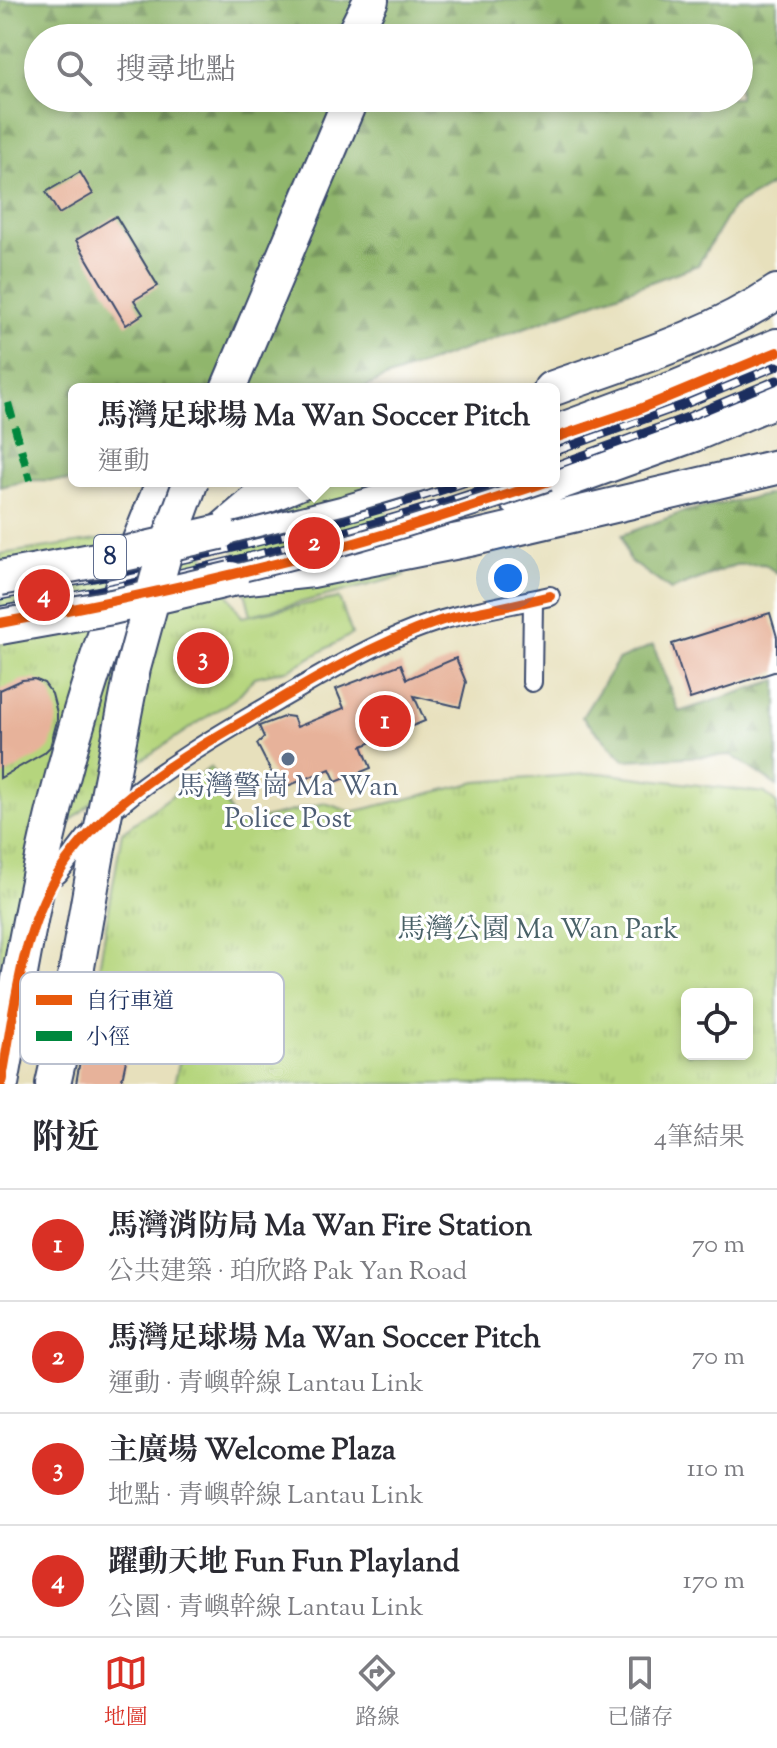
<!DOCTYPE html>
<html lang="zh-TW">
<head>
<meta charset="utf-8">
<style>
  :root { --surface:#fff; --page:#f7f7f7; --text:#2b2b33; --muted:#7c7c81; --line:#e1e1e2; --accent:#d93025 }
  body { margin:0; font-family:"Sorts Mill Goudy","Noto Serif TC",serif; background:var(--page); color:var(--text) }
  .controls { position:absolute; right:24px; bottom:24px; display:grid; overflow:hidden; border-radius:12px; box-shadow:0 4px 12px #0003 }
  .controls button { width:72px; height:72px; display:grid; place-items:center; padding:0; border:0; border-bottom:2px solid var(--line); background:var(--surface); color:var(--text); font:40px sans-serif }
  .you { position:absolute; left:508px; top:578px; width:28px; height:28px; margin:-20px; border:6px solid #fff; border-radius:50%; background:#1a73e8; box-shadow:0 0 0 12px #1a73e833 }
  .badge { display:grid; place-items:center; width:52px; height:52px; border-radius:50%; background:var(--accent); color:#fff; font-size:26px; font-weight:700 }
  .pin { position:absolute; translate:-50% -50%; border:4px solid #fff; box-shadow:0 2px 8px #0006 }
  .popup { position:absolute; left:68px; top:383px; width:492px; height:104px; box-sizing:border-box; display:grid; place-content:center; border-radius:12px; background:var(--surface); filter:drop-shadow(0 2px 6px #0005); font-size:26px; white-space:nowrap; color:var(--muted) }
  .popup b { font-size:30px; color:var(--text) }
  .popup::after { content:''; position:absolute; left:50%; top:100%; margin-left:-16px; border:16px solid transparent; border-top-color:var(--surface) }
  .list { margin:0; padding:0; list-style:none }
  h2 { display:flex; justify-content:space-between; align-items:center; height:104px; margin:0; padding:0 32px; font-size:34px }
  h2 small { font-size:26px; font-weight:400; color:var(--muted) }
  .list li { display:grid; grid-template-columns:52px 1fr auto; gap:24px; align-items:center; box-sizing:border-box; height:112px; padding:0 32px; border-top:2px solid var(--line) }
  .list b { display:block; font-size:30px; white-space:nowrap }
  .list p { margin:0; font-size:26px; white-space:nowrap; color:var(--muted) }
  .list em { font-size:26px; font-style:normal; color:var(--muted) }
  .icon { flex:none; width:44px; height:44px; fill:none; stroke:currentColor; stroke-width:2; stroke-linecap:round; stroke-linejoin:round }
  .map { position:relative; flex:none; width:777px; height:1084px; overflow:hidden }
  .search { position:absolute; background:var(--surface); box-shadow:0 4px 12px #0003; left:24px; right:24px; top:24px; height:88px; display:flex; align-items:center; gap:20px; box-sizing:border-box; padding:0 28px; border-radius:44px; color:var(--muted); font-size:30px }
  .sheet { height:552px; background:var(--surface) }
  nav { display:flex; justify-content:space-around; align-items:center; box-sizing:border-box; height:112px; border-top:2px solid var(--line); background:var(--surface); font-size:22px; color:var(--muted) }
  nav a { display:grid; justify-items:center; gap:4px }
  nav .on { color:var(--accent) }
  .map>svg:first-child { display:block }
  .forest { fill:url(#forest-firs); stroke:#567265; stroke-width:2; fill-rule:evenodd }
  .park { fill:url(#park-tufts); stroke:#68826e; stroke-width:2; fill-rule:evenodd }
  .garden { fill:#b5d57d; stroke:#68826e; stroke-width:2 }
  .building { fill:#e7b29a }
  .lines { fill:none; stroke-linecap:round; stroke-linejoin:round }
  .street-casing { stroke:#3a4a6c; stroke-width:22 }
  .highway-casing { stroke:#3a4a6c; stroke-width:38 }
  .street { stroke:#fff; stroke-width:18 }
  .highway { stroke:#fff; stroke-width:34 }
  .rail-casing { stroke:#1b2f5e; stroke-width:9 }
  .rail { stroke:#fff; stroke-width:6; stroke-dasharray:18; stroke-linecap:butt }
  .street-bridge-casing { stroke:#3a4a6c; stroke-width:22; stroke-linecap:butt }
  .highway-bridge-casing { stroke:#3a4a6c; stroke-width:38; stroke-linecap:butt }
  .street-bridge { stroke:#fff; stroke-width:18 }
  .highway-bridge { stroke:#fff; stroke-width:34 }
  .quiet { stroke:#00873e; stroke-width:8; stroke-dasharray:16 8; stroke-linecap:butt }
  .cycleway-casing { stroke:#fff; stroke-width:15 }
  .cycleway { stroke:#e8590c; stroke-width:10 }
  .service-dot { fill:#5c6f8a; stroke:#fff; stroke-width:3 }
  .labels { text-anchor:middle; dominant-baseline:central; stroke-width:6; stroke-linejoin:round; paint-order:stroke }
  .shield { fill:#fff; stroke:#5f6d8e; stroke-width:2 }
  .shield-label { font-size:26px; font-weight:bold; fill:#1b2f5e }
  .service-label { font-size:28px; fill:#4e5e75; stroke:#fff }
  .park-label { font-size:28px; fill:#496167; stroke:#fff }
  .key { fill:#fff; stroke:#bbc1cf; stroke-width:2 }
  .key-label { font-size:22px; fill:#1b2f5e }
</style>
</head>
<body>
<div class="map">
<svg width="777" height="1084" viewBox="0 0 777 1084">
  <defs>
    <pattern id="forest-firs" width="22" height="20" patternUnits="userSpaceOnUse" patternTransform="scale(2)"><rect width="22" height="20" fill="#90b66c"/><path d="M5 1l3.5 6h-7zM16 11l3.5 6h-7z" fill="#75945c"/></pattern>
    <pattern id="park-tufts" width="24" height="20" patternUnits="userSpaceOnUse" patternTransform="scale(2)"><rect width="24" height="20" fill="#b5d57d"/><path d="M3 7l-1-3M5 7V3M7 7l1-3M15 17l-1-3M17 17v-4M19 17l1-3" fill="none" stroke="#9bb76e"/></pattern>
  </defs>
  <rect width="100%" height="100%" fill="#fff"/>
  <filter id="ink" filterUnits="userSpaceOnUse"><feTurbulence type="fractalNoise" baseFrequency=".0125" numOctaves="2"/><feDisplacementMap in="SourceGraphic" scale="16" xChannelSelector="R" yChannelSelector="G"/><feConvolveMatrix kernelMatrix="1 2 1 2 8 2 1 2 1" color-interpolation-filters="sRGB"/></filter>
  <filter id="wash" filterUnits="userSpaceOnUse"><feTurbulence type="fractalNoise" baseFrequency=".006" numOctaves="4" result="noise"/><feDisplacementMap in="SourceGraphic" scale="32" xChannelSelector="R" yChannelSelector="G"/><feGaussianBlur stdDeviation="1.8" result="paint"/><feColorMatrix in="noise" values="0 0 0 0 0 0 0 0 0 0 0 0 0 0 0 0 0 1.4 0 .05"/><feComposite in="paint" operator="in"/></filter>
  <g filter="url(#wash)">
    <rect width="100%" height="100%" fill="#e7e0bc"/>
    <path class="forest" d="M0,0H777V182L732,208L698,265L380,380L363,389H74V481L30,480L0,487ZM38,38H739V98H38Z
      M777,493V573L764,564L735,565L671,590L629,560L622,535L686,511Z
      M653,645L679,712L777,680V786L731,755L624,760L582,717L618,660Z"/>
    <path class="park" d="M186,527L242,617L339,598L352,634L290,669L255,677L237,697L137,763L59,831L0,1012V644L5,643L0,605V554Z
      M211,767L236,825L325,803L352,812L477,782L600,773L765,793L777,804V1084H174L183,1047L97,980L122,832ZM687,994H747V1054H687Z"/>
    <path class="garden" d="M336,481H379L404,576L251,615L224,510Z"/>
    <g id="blocks">
      <path class="building" d="M80,172L93,194L59,214L46,192Z
        M116,216L158,286L134,300L143,314L126,325L76,240Z
        M770,613L777,637V671L690,699L672,644Z
        M456,658L466,682L460,707L414,696L425,721L362,746L371,768L336,782L330,769L280,789L257,744L264,737L259,726L286,716L293,717L297,727L344,708L336,689L401,664L407,679Z
        M34,679L44,683L52,694L57,713V721L50,747L44,753L0,778V690L22,680Z
        M104,995L116,996L127,1001L133,1009V1019L126,1036L131,1037L121,1084H76L82,1048L80,1037L85,1027L94,1029L96,1006Z
        M32,1017L45,1020L47,1031L42,1040L30,1037L28,1026Z"/>
    </g>
  </g>
  <g filter="url(#ink)">
    <use href="#blocks" fill-opacity="0" stroke="#3a4a6c" stroke-width="2"/>
    <g class="lines">
      <defs>
        <path id="street" d="M532,682L533,600
          M114,809C164,767 220,734 277,701C328,671 385,637 442,620C477,610 514,604 550,596
          M58,874L88,835"/>
        <path id="highway" d="M352,38L371,0
          M228,389L351,98
          M551,389C628,361 708,338 777,292
          M554,433L676,388L777,346
          M516,498L694,434L777,399
          M220,532L259,499L302,481
          M231,579L312,570L474,538L777,467
          M13,1013C23,955 34,897 47,840C75,717 115,597 164,481
          M65,1024L77,967L97,853
          M1,1084L10,1034
          M53,1084L62,1044"/>
      </defs>
      <use href="#street" class="street-casing"/>
      <use href="#highway" class="highway-casing"/>
      <use href="#street" class="street"/>
      <use href="#highway" class="highway"/>
      <defs>
        <path id="rail" d="M554,452L683,405L777,366
          M554,466L688,417L777,380
          M0,596C158,567 317,533 469,481
          M0,610C172,577 343,538 509,481"/>
      </defs>
      <use href="#rail" class="rail-casing"/>
      <use href="#rail" class="rail"/>
      <defs>
        <path id="street-bridge" d="M214,538L341,506L425,481
          M222,577C333,551 441,518 549,481"/>
        <path id="highway-bridge" d="M0,578L102,559L220,532
          M0,627L112,607L231,579
          M97,853L133,668L163,558L191,481"/>
      </defs>
      <use href="#street-bridge" class="street-bridge-casing"/>
      <use href="#highway-bridge" class="highway-bridge-casing"/>
      <use href="#street-bridge" class="street-bridge"/>
      <use href="#highway-bridge" class="highway-bridge"/>
      <path class="quiet" d="M8,403L30,480"/>
      <defs>
        <path id="cycleway" d="M554,438L637,410L777,352
          M0,623C118,601 235,576 351,544C418,525 484,503 549,481
          M1,1084C14,1015 20,934 58,874C105,800 185,755 259,712C316,678 374,644 437,622C451,617 465,615 479,612C503,607 526,602 550,596"/>
      </defs>
      <use href="#cycleway" class="cycleway-casing"/>
      <use href="#cycleway" class="cycleway"/>
    </g>
  </g>
  <circle class="service-dot" cx="288" cy="759" r="8"/>
  <g class="labels">
    <rect class="shield" x="94" y="535" width="32" height="44" rx="6"/>
    <g class="shield-label">
      <text x="110" y="557">8</text>
    </g>
    <g class="service-label">
      <text x="288" y="788">馬灣警崗 Ma Wan<tspan x="288" dy="32">Police Post</tspan></text>
    </g>
    <g class="park-label">
      <text x="538" y="931">馬灣公園 Ma Wan Park</text>
    </g>
  </g>
  <rect x="20" y="972" width="264" height="92" rx="12" class="key"/>
  <rect x="36" y="995" width="36" height="10" fill="#e8590c"/>
  <rect x="36" y="1031" width="36" height="10" fill="#00873e"/>
  <g class="key-label">
    <text x="86" y="1008">自行車道</text>
    <text x="86" y="1044">小徑</text>
  </g>
</svg>
<div class="controls">
<button><svg class="icon" aria-label="locate" viewBox="0 0 24 24"><circle cx="12" cy="12" r="6"/><path d="M12 2v4M12 18v4M2 12h4M18 12h4"/></svg></button>
</div>
<div class="you"></div>
<div class="pin badge" style="left:385px;top:721px">1</div>
<div class="pin badge" style="left:314px;top:543px">2</div>
<div class="popup"><b>馬灣足球場 Ma Wan Soccer Pitch</b>運動</div>
<div class="pin badge" style="left:203px;top:658px">3</div>
<div class="pin badge" style="left:44px;top:595px">4</div>
<div class="search"><svg class="icon" aria-label="search" viewBox="0 0 24 24"><circle cx="10" cy="10" r="6"/><path d="M15 15l6 6"/></svg>搜尋地點</div>
</div>
<section class="sheet">
<h2>附近<small>4筆結果</small></h2>
<ul class="list">
<li><span class="badge">1</span><div><b>馬灣消防局 Ma Wan Fire Station</b><p>公共建築 · 珀欣路 Pak Yan Road</p></div><em>70 m</em></li>
<li><span class="badge">2</span><div><b>馬灣足球場 Ma Wan Soccer Pitch</b><p>運動 · 青嶼幹線 Lantau Link</p></div><em>70 m</em></li>
<li><span class="badge">3</span><div><b>主廣場 Welcome Plaza</b><p>地點 · 青嶼幹線 Lantau Link</p></div><em>110 m</em></li>
<li><span class="badge">4</span><div><b>躍動天地 Fun Fun Playland</b><p>公園 · 青嶼幹線 Lantau Link</p></div><em>170 m</em></li>
</ul>
</section>
<nav>
<a class="on"><svg class="icon" aria-label="map" viewBox="0 0 24 24"><path d="M3 6l6-2 6 2 6-2v14l-6 2-6-2-6 2zM9 4v14M15 6v14"/></svg>地圖</a>
<a><svg class="icon" aria-label="directions" viewBox="0 0 24 24"><path d="M12 3l9 9-9 9-9-9zM9 14v-3h6M13 9l2 2-2 2"/></svg>路線</a>
<a><svg class="icon" aria-label="saved" viewBox="0 0 24 24"><path d="M7 4h10v16l-5-4-5 4z"/></svg>已儲存</a>
</nav>
</body>
</html>
